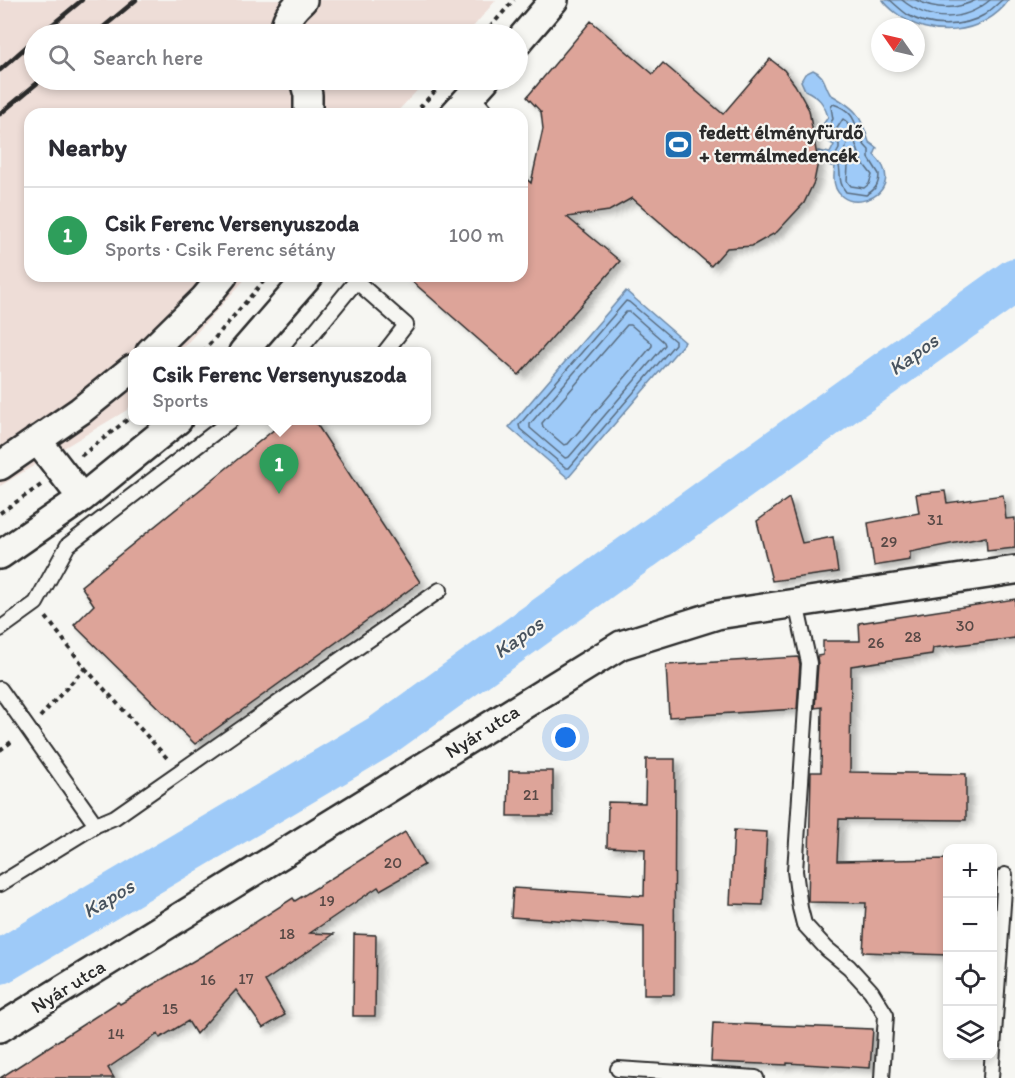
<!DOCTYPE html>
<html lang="en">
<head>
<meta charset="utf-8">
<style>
  :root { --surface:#fff; --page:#f7f7f7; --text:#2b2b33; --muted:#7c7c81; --line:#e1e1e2; --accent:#1f6fb2 }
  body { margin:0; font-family:Itim,sans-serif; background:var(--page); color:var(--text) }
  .controls { position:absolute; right:18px; bottom:18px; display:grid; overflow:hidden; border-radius:12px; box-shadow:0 3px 9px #0003 }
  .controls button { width:54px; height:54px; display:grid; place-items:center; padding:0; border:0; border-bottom:2px solid var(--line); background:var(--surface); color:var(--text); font:30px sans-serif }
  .compass { position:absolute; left:871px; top:18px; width:54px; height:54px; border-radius:50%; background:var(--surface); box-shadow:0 3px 9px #0003; rotate:304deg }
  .you { position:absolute; left:566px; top:738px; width:21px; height:21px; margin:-15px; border:4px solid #fff; border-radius:50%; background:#1a73e8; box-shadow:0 0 0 9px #1a73e833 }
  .badge { display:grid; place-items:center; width:39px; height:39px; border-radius:50%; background:var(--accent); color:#fff; font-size:20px; font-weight:700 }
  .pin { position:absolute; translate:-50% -50px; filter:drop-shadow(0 2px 3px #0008) }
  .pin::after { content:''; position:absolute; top:32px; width:21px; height:18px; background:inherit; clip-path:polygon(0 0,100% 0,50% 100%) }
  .popup { position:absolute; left:128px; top:347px; width:303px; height:78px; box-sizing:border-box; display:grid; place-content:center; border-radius:12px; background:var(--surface); filter:drop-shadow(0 2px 4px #0005); font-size:20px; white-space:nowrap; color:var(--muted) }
  .popup b { font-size:22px; color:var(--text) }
  .popup::after { content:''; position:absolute; left:50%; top:100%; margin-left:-12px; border:12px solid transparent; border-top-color:var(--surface) }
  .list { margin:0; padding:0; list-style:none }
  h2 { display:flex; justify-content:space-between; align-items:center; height:78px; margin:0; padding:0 24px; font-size:26px }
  h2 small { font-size:20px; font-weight:400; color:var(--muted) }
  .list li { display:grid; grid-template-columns:39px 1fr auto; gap:18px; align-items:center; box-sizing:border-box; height:96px; padding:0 24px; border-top:2px solid var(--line) }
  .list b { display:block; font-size:22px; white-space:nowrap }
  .list p { margin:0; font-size:20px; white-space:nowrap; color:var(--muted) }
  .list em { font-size:20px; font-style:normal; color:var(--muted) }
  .icon { flex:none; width:33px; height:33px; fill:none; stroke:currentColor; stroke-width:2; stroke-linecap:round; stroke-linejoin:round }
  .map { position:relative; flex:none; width:1015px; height:1078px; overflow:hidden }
  .search { position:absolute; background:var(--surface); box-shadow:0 3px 9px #0003; left:24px; top:24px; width:504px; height:66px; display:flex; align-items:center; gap:15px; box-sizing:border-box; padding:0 21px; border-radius:33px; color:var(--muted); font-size:22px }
  .panel { position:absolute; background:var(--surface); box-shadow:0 3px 9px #0003; left:24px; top:108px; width:504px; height:174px; border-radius:18px }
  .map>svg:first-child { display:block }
  .built { fill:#eeddd7 }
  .water { fill:#9ecaf8; stroke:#708aa6; stroke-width:1.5 }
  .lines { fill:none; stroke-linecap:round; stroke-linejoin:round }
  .shore { stroke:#596b7d; stroke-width:1.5 }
  .river { stroke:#9ecaf8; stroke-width:44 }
  .building { fill:#dda499; stroke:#2b2b2b; stroke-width:1.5; filter:url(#shadow) }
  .service-casing { stroke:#2b2b2b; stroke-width:18 }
  .minor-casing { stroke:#2b2b2b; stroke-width:32 }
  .path { stroke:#2b2b2b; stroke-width:4; stroke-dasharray:4.5 4.5; stroke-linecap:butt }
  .service { stroke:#f6f6f2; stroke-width:14 }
  .minor { stroke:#f6f6f2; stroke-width:27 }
  .rail { stroke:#2b2b2b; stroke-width:4.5 }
  .labels { text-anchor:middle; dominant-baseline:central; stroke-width:4.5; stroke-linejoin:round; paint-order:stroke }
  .number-label { font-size:16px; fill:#584946 }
  .poi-label { font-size:20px; font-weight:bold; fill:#2b2b2b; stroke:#f6f6f2; text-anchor:start }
  .street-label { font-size:20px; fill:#2b2b2b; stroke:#f6f6f2 }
  .water-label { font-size:21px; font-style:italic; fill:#48535e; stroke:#f6f6f2 }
</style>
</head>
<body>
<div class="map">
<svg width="1015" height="1078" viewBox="0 0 1015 1078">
  <defs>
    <filter id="shadow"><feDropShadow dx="6" dy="4" stdDeviation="3" flood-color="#0004"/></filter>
  </defs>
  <rect width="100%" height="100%" fill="#f6f6f2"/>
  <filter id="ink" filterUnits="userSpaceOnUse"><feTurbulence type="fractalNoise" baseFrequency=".0167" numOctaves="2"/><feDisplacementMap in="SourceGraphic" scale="12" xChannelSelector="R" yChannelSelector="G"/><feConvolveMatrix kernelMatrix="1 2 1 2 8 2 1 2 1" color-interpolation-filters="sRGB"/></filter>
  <g filter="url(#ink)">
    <path class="built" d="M0,0H496L467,34H34V80H427L395,114H30V276H248L180,351L132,352V404L127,410L0,486Z"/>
    <path class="water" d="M883,0H1009C983,36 929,40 896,13C891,9 886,5 883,0Z
      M813,70C825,75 824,84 830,94C856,109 860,113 869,142L877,148L874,155C918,198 823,227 835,167L818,162V151L830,153L834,145L822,138L820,129L828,117C824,103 819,97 805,90L801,81L805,74Z
      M626,291L685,342L568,478L509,427Z"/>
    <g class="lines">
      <path class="shore" d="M890,0C896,5 902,11 908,15C929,28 963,28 984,15C990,11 996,5 1002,0
        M902,0C929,22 963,23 990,0
        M916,0C936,10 956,10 976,0
        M833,104C863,113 852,135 869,150V158L879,174C879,185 875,190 866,195L846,192C835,179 845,169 834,158L839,149V144L828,135L826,130L833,119L831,107Z
        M843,119L846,121L851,131L862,162L872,175L869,184L864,188L851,186L847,181L848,166L844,156L847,143L844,137L836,130Z
        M626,301L629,302L675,341V344L569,468H566L520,429L519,425Z
        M626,312H630L664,342L665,345L569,457L565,458L530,428V424Z
        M627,325H631L652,343V346L568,444L564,445L543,427L542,423Z"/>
      <path class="river" d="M0,962L380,737L1015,280"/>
    </g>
    <path class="building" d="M591,21L653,74L663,63L723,114L770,59L784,70L795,85L809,110L818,162L814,182L804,203L777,232L752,246L727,248L711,266L632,198L609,211L567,217L620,261L519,375L406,276H522V175L531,183L543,129L541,112L527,97Z
      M286,420H314L420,582L195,744L74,625L94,605L81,586Z
      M945,491L947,503L1003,495L1006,519L1015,518V548L987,551L986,537L910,552V560L874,566L868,523L919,513L916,494Z
      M789,498L802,543L833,537L838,572L772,581L757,521Z
      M1015,599V638L933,648L932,654L851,666L850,772L966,774V820L839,819L837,861L948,859V955L863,952L866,903L808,902L811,772H821L822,707L815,708L818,664L817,656L823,655V641H860L859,623Z
      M798,657L800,664L797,709L669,717L666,665Z
      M646,759H675L674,995H644V926L511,917L513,888L644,896L645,849L607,847L608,802L645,803Z
      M509,771H553V816H508Z
      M734,830L767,832L763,905L730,904Z
      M405,832L424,865L380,890L378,887L310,933L334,934L265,981L285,1015L263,1028L236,990L196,1034L188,1021L160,1038L158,1034L108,1068L114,1078H0L118,1002L120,1004L212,950L293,898L295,901Z
      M354,934L376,935L375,1016H353Z
      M713,1023L873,1029L870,1068L787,1063V1065L711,1062Z"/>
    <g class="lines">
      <defs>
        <path id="service" d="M471,95L484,110L483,114
          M298,352L356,281L406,325L385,352
          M796,603L809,663L795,871L800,908L804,924L827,949L849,967L871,991L886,1015L882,1078
          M0,629L36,603L68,545L231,420
          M0,689L96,825
          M0,884L96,825L115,817L440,590
          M618,1069L756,1078
          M991,1078L1005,875"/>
        <path id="minor" d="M285,34C283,20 293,9 303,0
          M518,42L554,0
          M304,80L308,95V114
          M454,114L485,80
          M150,352L204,299L223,276
          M243,352L309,276
          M37,440L82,498
          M0,466L80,411L132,369
          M0,555L82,498L178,420
          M0,1028L621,645L717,615L1015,570"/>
      </defs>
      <use href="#service" class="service-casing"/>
      <use href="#minor" class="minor-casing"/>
      <path class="path" d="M484,34L514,0
        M414,114L445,80
        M203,352L268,276
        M81,456L132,416
        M0,513L41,485
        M85,668L167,758
        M40,717L85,668L46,617
        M0,750L14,740"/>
      <use href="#service" class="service"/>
      <use href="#minor" class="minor"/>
      <path class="rail" d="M41,34L82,0
        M95,34L136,0
        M0,70L34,40
        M0,114L41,80"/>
    </g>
  </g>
  <defs>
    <symbol id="stadium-square" viewBox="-11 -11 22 22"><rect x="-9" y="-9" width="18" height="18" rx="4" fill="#1f6fb2" stroke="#f6f6f2"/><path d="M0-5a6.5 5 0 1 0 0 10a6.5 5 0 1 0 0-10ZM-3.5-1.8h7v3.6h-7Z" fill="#fff"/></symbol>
  </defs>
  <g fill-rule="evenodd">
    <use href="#stadium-square" x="662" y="128" width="33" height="33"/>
  </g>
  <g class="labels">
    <g class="number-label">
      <text x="935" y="519">31</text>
      <text x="889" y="541">29</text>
      <text x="965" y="625">30</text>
      <text x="913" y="636">28</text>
      <text x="876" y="642">26</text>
      <text x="531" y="794">21</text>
      <text x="393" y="862">20</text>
      <text x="327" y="900">19</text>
      <text x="287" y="933">18</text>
      <text x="246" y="978">17</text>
      <text x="208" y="979">16</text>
      <text x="170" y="1008">15</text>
      <text x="116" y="1033">14</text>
    </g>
    <g class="poi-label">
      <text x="699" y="132">fedett élményfürdő<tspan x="699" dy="23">+ termálmedencék</tspan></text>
    </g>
    <g class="street-label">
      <text transform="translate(482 731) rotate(-32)">Nyár utca</text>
      <text transform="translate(68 986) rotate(-32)">Nyár utca</text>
    </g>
    <g class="water-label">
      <text transform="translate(913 354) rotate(-36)">Kapos</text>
      <text transform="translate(518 637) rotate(-36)">Kapos</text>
      <text transform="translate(108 898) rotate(-31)">Kapos</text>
    </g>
  </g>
</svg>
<div class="controls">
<button>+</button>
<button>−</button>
<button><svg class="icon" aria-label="locate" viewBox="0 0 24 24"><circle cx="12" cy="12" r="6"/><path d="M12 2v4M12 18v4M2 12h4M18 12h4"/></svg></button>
<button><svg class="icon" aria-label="layers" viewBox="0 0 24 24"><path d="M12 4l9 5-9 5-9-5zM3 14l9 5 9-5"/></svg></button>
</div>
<svg class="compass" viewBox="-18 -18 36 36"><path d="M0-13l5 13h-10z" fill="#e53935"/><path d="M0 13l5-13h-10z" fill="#7c7c81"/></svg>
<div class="you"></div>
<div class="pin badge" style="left:279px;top:494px;background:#2e9e5b">1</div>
<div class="popup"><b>Csik Ferenc Versenyuszoda</b>Sports</div>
<div class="search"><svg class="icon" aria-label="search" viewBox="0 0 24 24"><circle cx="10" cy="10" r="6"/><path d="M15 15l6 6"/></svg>Search here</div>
<section class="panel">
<h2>Nearby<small></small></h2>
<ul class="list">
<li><span class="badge" style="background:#2e9e5b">1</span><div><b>Csik Ferenc Versenyuszoda</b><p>Sports · Csik Ferenc sétány</p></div><em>100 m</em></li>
</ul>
</section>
</div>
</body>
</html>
